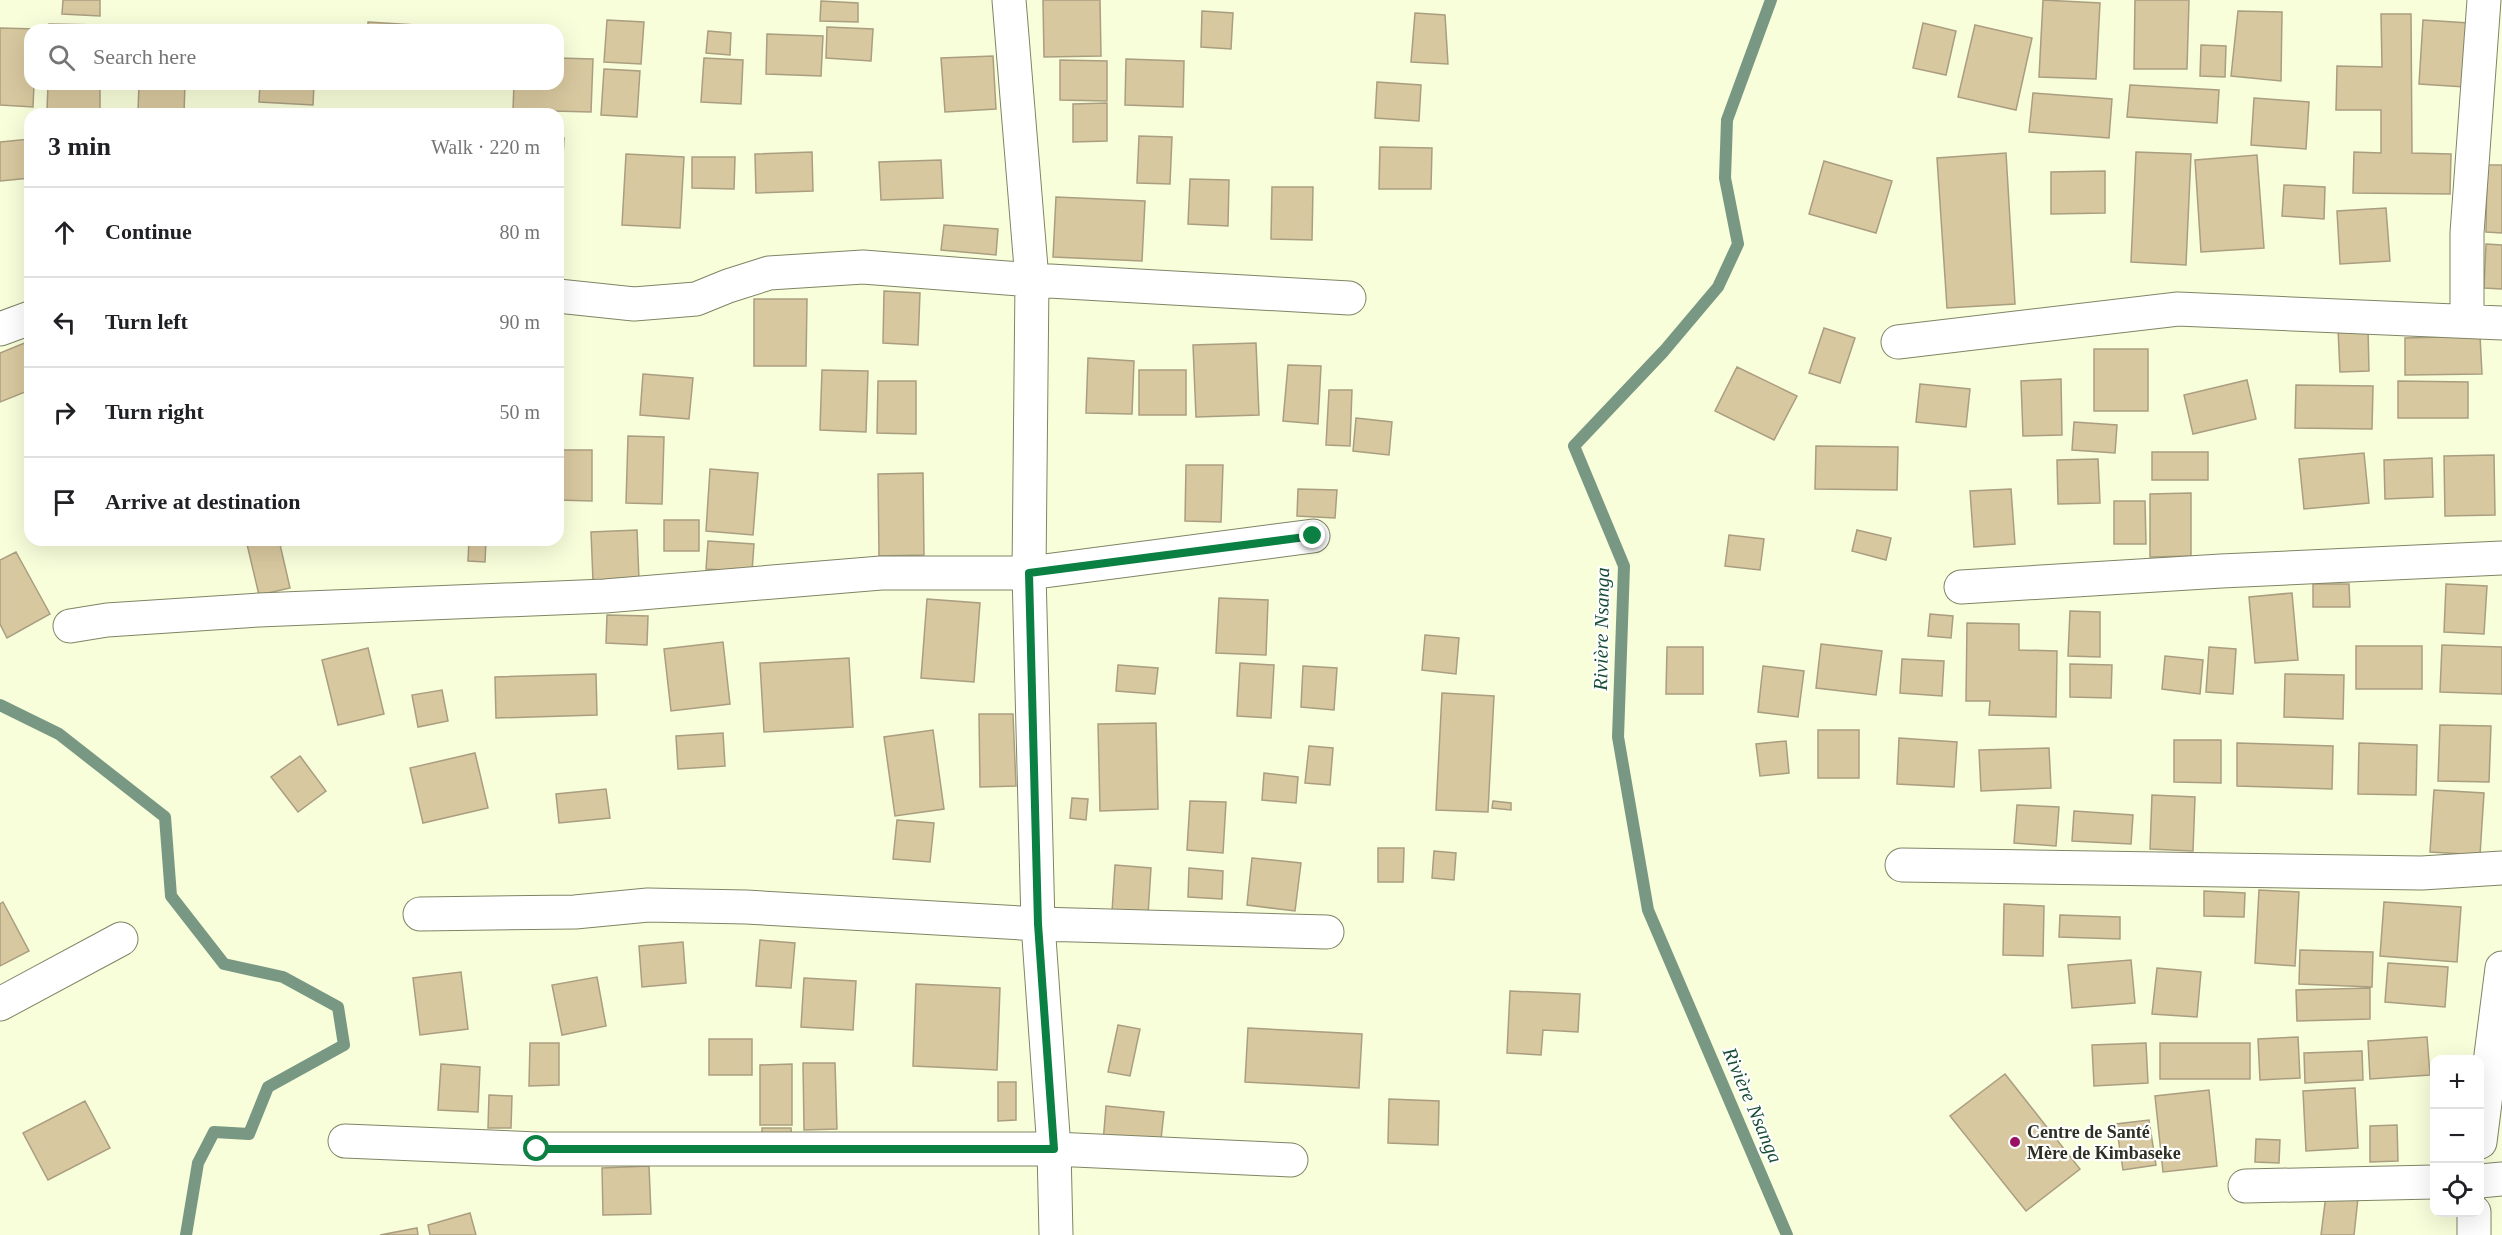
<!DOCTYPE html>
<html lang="en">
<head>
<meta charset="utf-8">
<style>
  :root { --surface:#fff; --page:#f2f2f2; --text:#202124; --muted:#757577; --line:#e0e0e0 }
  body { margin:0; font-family:Georgia,serif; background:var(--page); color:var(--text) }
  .controls { position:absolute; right:18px; bottom:18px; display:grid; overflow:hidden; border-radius:12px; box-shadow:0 6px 24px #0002 }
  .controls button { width:54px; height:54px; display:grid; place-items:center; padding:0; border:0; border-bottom:2px solid var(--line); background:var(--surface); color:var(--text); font:30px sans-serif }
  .stop { position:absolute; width:18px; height:18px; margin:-14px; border:4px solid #0b8043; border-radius:50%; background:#fff }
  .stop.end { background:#0b8043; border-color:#fff; box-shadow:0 2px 6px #0008 }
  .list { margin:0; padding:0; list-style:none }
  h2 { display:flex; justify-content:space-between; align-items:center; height:78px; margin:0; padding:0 24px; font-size:26px }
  h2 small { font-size:20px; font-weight:400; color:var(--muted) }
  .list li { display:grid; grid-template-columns:39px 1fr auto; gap:18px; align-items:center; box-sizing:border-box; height:90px; padding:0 24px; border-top:2px solid var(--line) }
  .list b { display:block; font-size:22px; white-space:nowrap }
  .list em { font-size:20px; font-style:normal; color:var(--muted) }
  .icon { flex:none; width:33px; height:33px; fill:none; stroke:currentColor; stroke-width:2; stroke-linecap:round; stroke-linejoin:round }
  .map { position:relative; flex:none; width:2502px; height:1235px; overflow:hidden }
  .search { position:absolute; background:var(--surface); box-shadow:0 6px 24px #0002; left:24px; top:24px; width:540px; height:66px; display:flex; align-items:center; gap:15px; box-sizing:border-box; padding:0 21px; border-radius:18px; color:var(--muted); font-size:22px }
  .panel { position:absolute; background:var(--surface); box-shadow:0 6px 24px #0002; left:24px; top:108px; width:540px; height:438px; border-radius:18px }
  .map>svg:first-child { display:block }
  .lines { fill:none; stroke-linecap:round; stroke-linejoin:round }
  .stream { stroke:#789884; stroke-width:12 }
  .building { fill:#d8c89f; stroke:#aa9e80; stroke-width:1.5 }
  .minor-casing { stroke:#808465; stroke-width:35 }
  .minor { stroke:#fff; stroke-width:33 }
  .route { stroke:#0b8043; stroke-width:8 }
  .poi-dot { fill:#9a1062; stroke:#fff; stroke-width:2 }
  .labels { text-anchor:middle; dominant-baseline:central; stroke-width:4.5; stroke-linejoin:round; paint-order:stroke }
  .poi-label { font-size:18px; font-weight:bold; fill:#2f3023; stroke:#fff; text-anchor:start }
  .water-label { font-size:20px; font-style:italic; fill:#184d36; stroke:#fff }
</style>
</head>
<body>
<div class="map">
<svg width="2502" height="1235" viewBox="0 0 2502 1235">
  <rect width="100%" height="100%" fill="#f8fdda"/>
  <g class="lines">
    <path class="stream" d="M1771,0L1727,120L1725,178L1738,244L1718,287L1664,351L1574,446L1624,566L1618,737L1648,910L1787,1235
      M0,705L59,734L165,817L171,896L224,964L283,977L338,1007L344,1045L268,1087L249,1134L214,1132L198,1163L186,1235"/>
  </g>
  <path class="building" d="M63,0H100V16L62,14Z
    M1043,0H1100L1101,56L1044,57Z
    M2043,0L2100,3L2096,79L2039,77Z
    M2135,0H2189L2187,69H2134Z
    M821,1L858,3V22L820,21Z
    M1202,11L1233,13L1231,49L1201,47Z
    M2238,11L2282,12L2281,81L2231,76Z
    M1415,13L1445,15L1448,64L1411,62Z
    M2381,14H2411L2412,153L2451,154L2450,194L2353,193L2354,152L2381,153V110H2336L2337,66L2382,67Z
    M607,20L644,22L641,64L604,62Z
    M2423,20L2469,23L2465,87L2419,84Z
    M368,22L416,25V30H368Z
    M1923,23L1956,31L1946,75L1913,68Z
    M49,24L101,25V30H49Z
    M1975,25L2032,38L2016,110L1958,97Z
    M827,27L873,29L871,61L826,58Z
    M0,28L37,29L30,30V84H34L33,107L0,105Z
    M708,31L731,33L730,55L706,53Z
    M767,34L823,36L821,76L766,74Z
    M2201,45L2226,46L2225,77L2200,76Z
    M993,56L996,109L945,112L941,58Z
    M558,58L593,59L591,112L513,110L514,84H558Z
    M704,58L743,60L741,104L701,102Z
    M1126,59L1184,61L1183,107L1125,105Z
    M1060,60L1107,61V101L1060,100Z
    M604,69L640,71L637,117L601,115Z
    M1377,82L1421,85L1419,121L1375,118Z
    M48,84H100V112L47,111Z
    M139,84H185L184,113L138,112Z
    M260,84H314L313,105L259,102Z
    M2130,85L2219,90L2217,123L2127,117Z
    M2033,93L2112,99L2109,138L2029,132Z
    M2254,98L2309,102L2306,149L2251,145Z
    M1107,103V141L1073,142V104Z
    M1139,136L1172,137L1170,184L1137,183Z
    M558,137L564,138L561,193H558Z
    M30,139V178L0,181V142Z
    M1380,147L1432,148L1431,189H1379Z
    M812,152L813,191L756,193L755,154Z
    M2136,152L2191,154L2186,265L2131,262Z
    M2006,153L2015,304L1947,308L1937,158Z
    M626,154L684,157L680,228L622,225Z
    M2257,155L2264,248L2201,252L2195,160Z
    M692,157H735L734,189L692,188Z
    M941,160L943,198L881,200L879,162Z
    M1824,161L1892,181L1876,233L1809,214Z
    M2487,165H2502V233L2486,232Z
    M2105,171V213L2051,214V172Z
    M1190,179L1229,180L1228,226L1188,224Z
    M2284,185L2325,187L2324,219L2282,216Z
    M1272,187H1313L1312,240L1271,239Z
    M1056,197L1145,201L1142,261L1053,257Z
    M2386,208L2390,261L2340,264L2337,211Z
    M944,225L998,229L996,255L941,250Z
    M2486,244L2502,245V289L2484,288Z
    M884,291L920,293L918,345L883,343Z
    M754,299H807L806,366H754Z
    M1824,328L1855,338L1840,383L1809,373Z
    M2368,328L2369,371L2340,372L2338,329Z
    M2480,336L2482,374L2405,375V338Z
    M27,342L30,349V390L0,402V353Z
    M1256,343L1259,415L1196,417L1193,345Z
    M2094,349H2148V411H2094Z
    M1088,358L1134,361L1132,414L1086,413Z
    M1288,365L1321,366L1318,424L1283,421Z
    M1737,367L1797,396L1774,440L1715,411Z
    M822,370L868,371L866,432L820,430Z
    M1139,370H1186V415H1139Z
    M643,374L693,378L689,419L640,415Z
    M2061,379L2062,435L2023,436L2021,381Z
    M2247,380L2256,419L2193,434L2184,395Z
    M878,381H916V434L877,433Z
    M2398,381L2468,382V418H2398Z
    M1920,384L1970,389L1966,427L1916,422Z
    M2296,385L2373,386L2372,429L2295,428Z
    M1329,390H1352L1350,446L1326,445Z
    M1356,418L1392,422L1389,455L1353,451Z
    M2074,422L2117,425L2115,453L2072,450Z
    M628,436L664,437L662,504L626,503Z
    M1816,446L1898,447L1897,490L1815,489Z
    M558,450H592V501L558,500Z
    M2152,452H2208V480H2152Z
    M2364,453L2369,503L2304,509L2299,459Z
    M2494,455L2495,515L2445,516L2444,456Z
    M2432,458L2433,497L2385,499L2384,460Z
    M2098,459L2100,503L2058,504L2057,460Z
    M1186,465H1223L1221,522L1185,521Z
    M710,469L758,473L753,535L706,531Z
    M923,473L924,555L879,556L878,474Z
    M1298,489L1337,490L1335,518L1297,516Z
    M2011,489L2015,544L1974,547L1970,491Z
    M2191,493V556L2150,557V494Z
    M2114,501H2145L2146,544H2114Z
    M664,520H699V551H664Z
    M637,530L639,580L593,581L591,532Z
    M1857,530L1891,538L1886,560L1852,551Z
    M1729,535L1764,539L1760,570L1725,566Z
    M246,540H279L290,588L259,595Z
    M469,540H486L485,562L468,561Z
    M708,541L754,544L752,572L706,569Z
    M16,552L50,614L7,638L0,624V560Z
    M2313,584H2349L2350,607H2313Z
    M2446,584L2487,586L2484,634L2444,632Z
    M2292,593L2298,660L2255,663L2249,597Z
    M1219,598L1268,600L1266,655L1216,653Z
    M927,599L980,603L974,682L921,678Z
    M2070,611L2100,612V657L2068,656Z
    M1930,614L1953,616L1951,638L1928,636Z
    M607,615L648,616L647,645L606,643Z
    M1967,623L2019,624V650L2057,651L2056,717L1989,715L1990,701H1966Z
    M1425,635L1459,638L1456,674L1422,670Z
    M723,642L730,704L671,711L664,649Z
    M1821,644L1882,651L1876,695L1816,688Z
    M2442,645L2502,647V694L2440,692Z
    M2356,646H2422V689H2356Z
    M1667,647H1703V694H1666Z
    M2209,647L2236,649L2233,694L2206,692Z
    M368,648L384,714L338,725L322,660Z
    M2165,656L2203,660L2200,694L2162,689Z
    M849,658L853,727L764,732L760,663Z
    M1902,659L1944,661L1942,696L1900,693Z
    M1240,663L1274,665L1271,718L1237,716Z
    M2070,664L2112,665L2111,698L2070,697Z
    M1118,665L1158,668L1155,694L1116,691Z
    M1303,666L1337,668L1334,710L1301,707Z
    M1763,666L1804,671L1798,717L1758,712Z
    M596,674L597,715L496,718L495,677Z
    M2285,674L2344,675L2343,719L2284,717Z
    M442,690L448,721L418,727L412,695Z
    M1442,693L1494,696L1488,812L1436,810Z
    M979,714H1013L1016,786L980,787Z
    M1156,723L1158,809L1100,811L1098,724Z
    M2440,725L2491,726L2489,782L2438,781Z
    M933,730L944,809L895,816L884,737Z
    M1818,730H1859V778H1818Z
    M723,733L725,766L678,769L676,736Z
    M1899,738L1957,742L1954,787L1897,784Z
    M2174,740H2221V783L2174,782Z
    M1786,741L1789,773L1760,776L1756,744Z
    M2237,743L2333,746L2332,789L2237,786Z
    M2359,743L2417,745L2416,795L2358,794Z
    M1309,746L1333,748L1330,785L1305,783Z
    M2049,748L2051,788L1981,791L1979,750Z
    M475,753L488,808L423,823L410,768Z
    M300,756L326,791L298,812L271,777Z
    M1264,773L1298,777L1296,803L1262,800Z
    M606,789L610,818L559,823L556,794Z
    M2434,790L2484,793L2480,855L2430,852Z
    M2152,795L2195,797L2193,851L2150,849Z
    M1072,798L1088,799L1086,820L1070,818Z
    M1190,801L1226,802L1223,853L1187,850Z
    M1493,801L1511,803V810L1492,808Z
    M2017,805L2059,807L2056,846L2014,843Z
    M2074,811L2133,815L2131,844L2072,841Z
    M897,820L934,823L930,862L893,859Z
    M1378,848H1404L1403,882H1378Z
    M1434,851L1456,853L1454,880L1432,878Z
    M1252,858L1301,863L1295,911L1247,905Z
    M1115,865L1151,868L1148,915L1112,912Z
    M1189,868L1223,871L1222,899L1188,897Z
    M2259,890L2299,892L2295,966L2255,963Z
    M2204,891L2245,893L2244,917L2204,916Z
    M3,902L29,951L0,966V904Z
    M2384,902L2461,907L2457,962L2380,956Z
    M2004,904L2044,906L2043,956L2003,955Z
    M2060,915L2120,917V939L2059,937Z
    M760,940L795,943L791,988L756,986Z
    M683,942L686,983L642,987L639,946Z
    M2300,950L2373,952L2372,987L2299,984Z
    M2131,960L2135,1003L2072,1008L2068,965Z
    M2388,963L2448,967L2445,1007L2385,1002Z
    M2157,968L2201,972L2197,1017L2152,1014Z
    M461,972L468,1029L420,1035L413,978Z
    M597,977L606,1026L562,1035L552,985Z
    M804,978L856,981L853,1030L801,1027Z
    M916,984L1000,988L997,1070L913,1066Z
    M2370,988V1019L2297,1021L2296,990Z
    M1510,991L1580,994L1578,1032L1543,1030L1541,1055L1507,1053Z
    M1118,1025L1140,1029L1130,1076L1108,1072Z
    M1248,1028L1362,1034L1359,1088L1245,1082Z
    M2298,1037L2300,1078L2260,1080L2258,1039Z
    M2427,1037L2430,1075L2370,1079L2368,1041Z
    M709,1039H752V1075H709Z
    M530,1043H559V1085L529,1086Z
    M2146,1043L2148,1083L2094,1086L2092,1045Z
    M2160,1043H2250V1079H2160Z
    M2362,1051L2363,1080L2305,1083L2304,1053Z
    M803,1063H835L837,1129L804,1130Z
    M441,1064L480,1067L478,1112L438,1110Z
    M792,1064V1125H760V1065Z
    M2005,1074L2080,1169L2026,1211L1950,1116Z
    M998,1082H1016V1120L998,1121Z
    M2355,1088L2358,1148L2306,1151L2303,1091Z
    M2209,1090L2217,1166L2163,1172L2155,1096Z
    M489,1095L512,1096L511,1128H488Z
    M1389,1099L1439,1101L1438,1145L1388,1143Z
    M85,1101L110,1148L48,1180L23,1133Z
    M1106,1106L1164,1112L1160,1148L1103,1143Z
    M2149,1120L2156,1165L2123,1170L2116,1124Z
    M2397,1125L2398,1161L2370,1162V1126Z
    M762,1128H791L792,1142H762Z
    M2256,1139L2280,1140L2279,1163L2255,1162Z
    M649,1166L651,1214L603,1215L602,1168Z
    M2326,1195L2358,1198L2354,1235H2321Z
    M470,1213L476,1235H430L428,1225Z
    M417,1228L418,1235H380Z"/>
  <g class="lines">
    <defs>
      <path id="minor" d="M1009,0L1032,280L1029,573L1038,924L1054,1149L1056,1235
        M558,296L634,304L696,299L728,286L769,273L863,267L1032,280L1349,298
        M2467,321V233L2484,0
        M0,329L30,318
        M1898,342L2178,309L2502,323
        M1961,587L2221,571L2502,558
        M70,626L107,620L259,610L605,596L881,573H1029L1313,536
        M1902,865L2422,873L2502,868
        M420,914L575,912L648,905L746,907L1038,924L1327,932
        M0,1004L121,939
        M345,1141L537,1149H1054L1291,1160
        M2480,1142L2502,968
        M2480,1181L2502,1179
        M2245,1186L2434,1182
        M2474,1235V1212"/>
    </defs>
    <use href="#minor" class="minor-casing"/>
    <use href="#minor" class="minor"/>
  </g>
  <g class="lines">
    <path class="route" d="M537,1149H1054L1038,924L1029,573L1313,536"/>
  </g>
  <circle class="poi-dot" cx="2015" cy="1142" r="6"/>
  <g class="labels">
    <g class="poi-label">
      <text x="2027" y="1132">Centre de Santé<tspan x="2027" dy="21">Mère de Kimbaseke</tspan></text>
    </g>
    <g class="water-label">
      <text transform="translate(1601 629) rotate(-89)">Rivière Nsanga</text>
      <text transform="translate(1753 1105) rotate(67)">Rivière Nsanga</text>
    </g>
  </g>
</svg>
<div class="controls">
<button>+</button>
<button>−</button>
<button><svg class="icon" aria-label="locate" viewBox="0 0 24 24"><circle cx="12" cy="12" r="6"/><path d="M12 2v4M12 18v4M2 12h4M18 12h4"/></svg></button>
</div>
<div class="stop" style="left:537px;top:1149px"></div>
<div class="stop end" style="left:1313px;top:536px"></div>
<div class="search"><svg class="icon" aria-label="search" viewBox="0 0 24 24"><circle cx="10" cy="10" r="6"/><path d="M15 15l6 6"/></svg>Search here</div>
<section class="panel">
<h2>3 min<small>Walk · 220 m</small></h2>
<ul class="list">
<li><svg class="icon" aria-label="ahead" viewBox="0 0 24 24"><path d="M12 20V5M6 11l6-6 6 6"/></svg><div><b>Continue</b></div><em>80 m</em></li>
<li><svg class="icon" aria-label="left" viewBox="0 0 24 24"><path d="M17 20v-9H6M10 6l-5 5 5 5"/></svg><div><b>Turn left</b></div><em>90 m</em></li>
<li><svg class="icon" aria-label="right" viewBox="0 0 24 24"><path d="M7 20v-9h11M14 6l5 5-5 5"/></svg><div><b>Turn right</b></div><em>50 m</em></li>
<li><svg class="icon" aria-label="arrive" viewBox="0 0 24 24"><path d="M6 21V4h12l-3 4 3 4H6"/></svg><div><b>Arrive at destination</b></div></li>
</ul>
</section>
</div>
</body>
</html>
